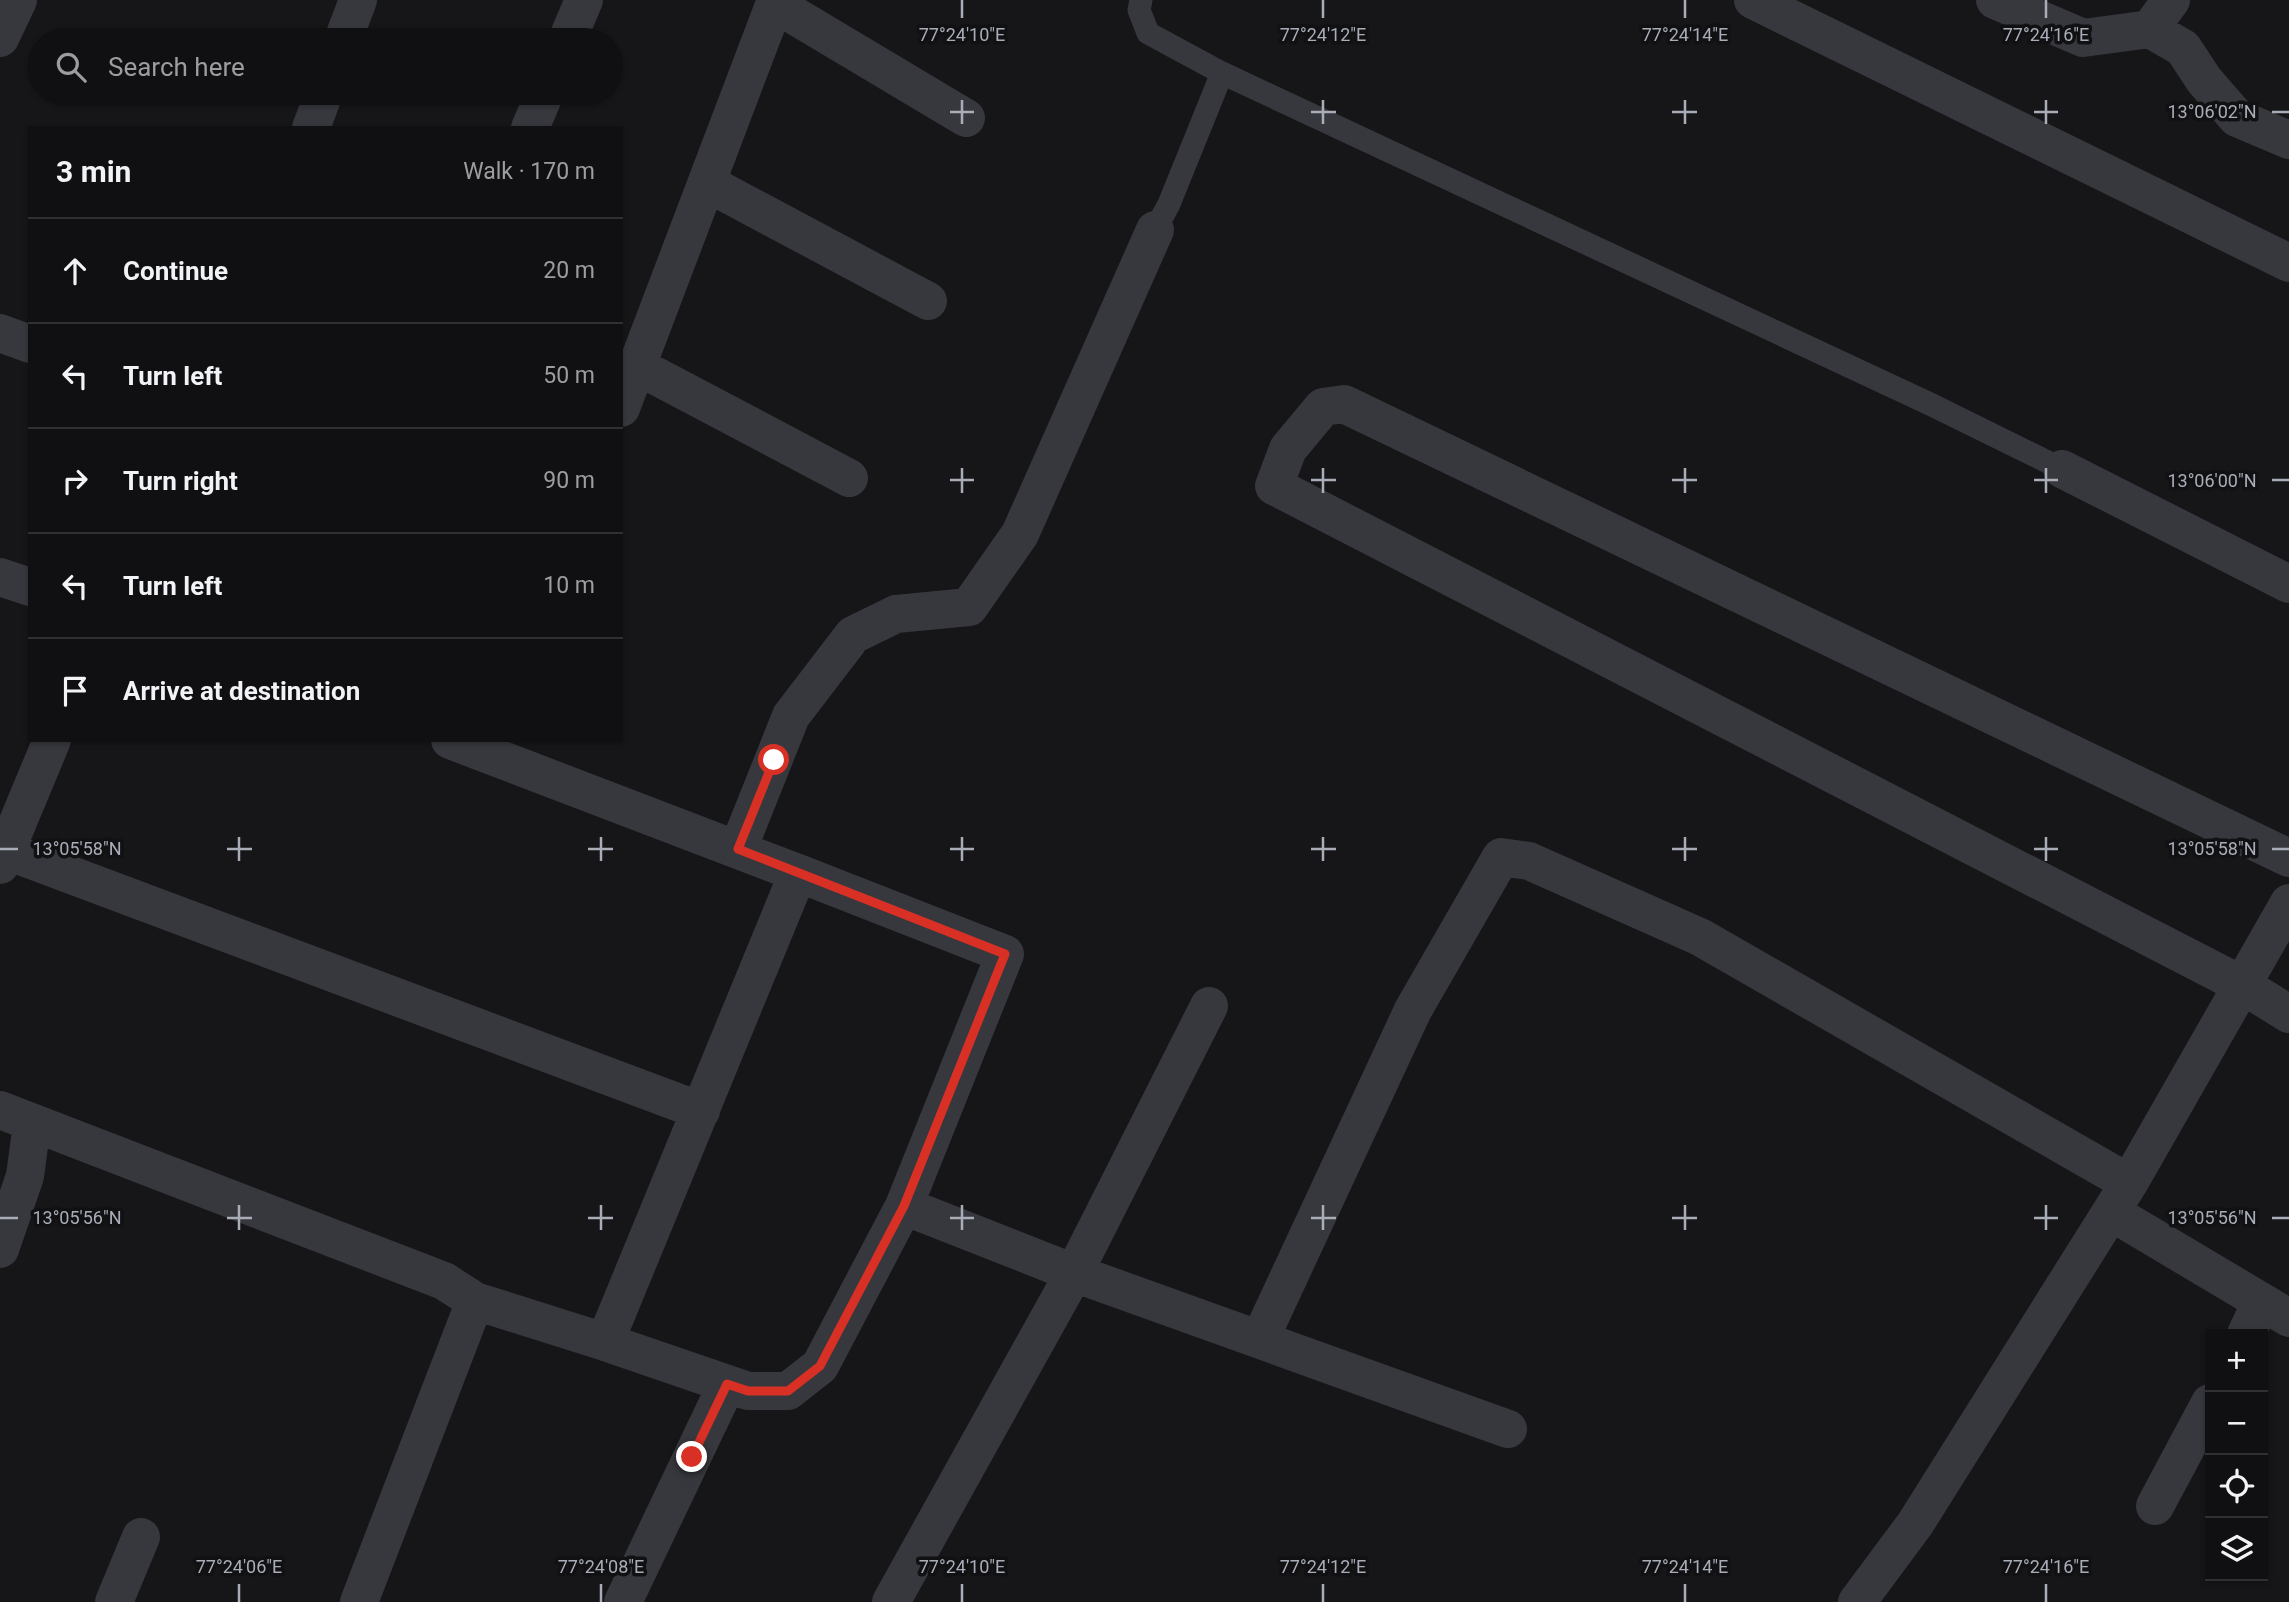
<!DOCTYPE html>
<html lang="en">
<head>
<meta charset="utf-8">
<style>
  :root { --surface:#101012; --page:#19191b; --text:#f1f3f6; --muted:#9c9d9f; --line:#303032 }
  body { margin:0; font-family:Roboto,sans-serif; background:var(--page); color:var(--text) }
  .controls { position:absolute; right:21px; bottom:21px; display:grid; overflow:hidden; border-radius:0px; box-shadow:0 2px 5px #0004 }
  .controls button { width:63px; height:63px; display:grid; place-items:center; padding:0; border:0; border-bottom:2px solid var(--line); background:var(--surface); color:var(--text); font:35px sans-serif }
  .stop { position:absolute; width:21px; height:21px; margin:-16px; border:5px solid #d93025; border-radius:50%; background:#fff }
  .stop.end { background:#d93025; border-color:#fff; box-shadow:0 2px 7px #0008 }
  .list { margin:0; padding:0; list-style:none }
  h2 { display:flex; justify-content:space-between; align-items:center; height:91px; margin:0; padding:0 28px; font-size:30px }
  h2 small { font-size:23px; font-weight:400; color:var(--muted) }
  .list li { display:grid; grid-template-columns:46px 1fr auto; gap:21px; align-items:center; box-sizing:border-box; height:105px; padding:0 28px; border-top:2px solid var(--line) }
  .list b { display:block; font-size:26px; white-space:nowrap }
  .list em { font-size:23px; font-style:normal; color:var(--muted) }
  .icon { flex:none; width:38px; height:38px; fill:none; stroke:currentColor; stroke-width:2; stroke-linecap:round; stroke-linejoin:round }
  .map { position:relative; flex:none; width:2289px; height:1602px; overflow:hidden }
  .search { position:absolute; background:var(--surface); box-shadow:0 2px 5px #0004; left:28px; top:28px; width:595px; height:77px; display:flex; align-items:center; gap:18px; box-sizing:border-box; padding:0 24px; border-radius:38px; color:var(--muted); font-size:26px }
  .panel { position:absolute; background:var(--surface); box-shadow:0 2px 5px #0004; left:28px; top:126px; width:595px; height:616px; border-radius:0px }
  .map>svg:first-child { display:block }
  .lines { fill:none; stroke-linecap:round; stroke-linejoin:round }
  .service { stroke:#37383d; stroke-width:23 }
  .minor { stroke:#37383d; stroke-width:38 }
  .route { stroke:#d93025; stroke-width:9 }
  .ticks { fill:none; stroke:#a8adb8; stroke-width:2.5 }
  .ticks-label { font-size:18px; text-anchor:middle; fill:#a8adb8; stroke:#111113; stroke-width:7; stroke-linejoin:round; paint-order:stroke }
</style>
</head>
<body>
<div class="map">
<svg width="2289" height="1602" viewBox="0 0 2289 1602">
  <rect width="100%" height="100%" fill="#161618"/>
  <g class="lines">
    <path class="service" d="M1141,0L1139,10L1148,33L1222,73
      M1155,230L1169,204L1222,73L1930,404L2062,469"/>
    <path class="minor" d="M1753,0L2289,263
      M1995,0L2083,38L2150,29L2183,48L2204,80L2237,118L2289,140
      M775,4L966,118
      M2150,29L2171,0
      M0,38L18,0
      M343,40L358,0
      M567,40L584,0
      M311,128L324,93
      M530,128L545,93
      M707,183L928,301
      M0,333L30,344
      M637,366L849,478
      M621,408L776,0
      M2062,469L2289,584
      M0,577L30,587
      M450,740L798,873L605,1342
      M738,849L791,716L853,635L896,614L969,607L1020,534L1155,230
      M7,851L701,1111
      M2289,858L1344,404L1323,407L1288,449L1274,486L2242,985L2289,1014
      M0,865L52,740
      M798,873L1005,954L904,1206
      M0,1110L444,1281L475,1301L605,1342L748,1391H788L820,1366L904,1206L1074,1273L1508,1429
      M2111,1212L2289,1318
      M0,1249L25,1176L32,1124
      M2246,1334L2261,1302
      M1260,1339L1413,1010L1501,857L1529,861L1700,937L2129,1183
      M2155,1506L2210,1403
      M114,1602L141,1537
      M359,1602L475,1301
      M623,1602L727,1384
      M891,1602L1074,1273L1209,1006
      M1857,1602L1915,1524L2129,1183L2289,903"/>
  </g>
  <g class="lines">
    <path class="route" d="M692,1457L727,1384L748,1391H788L820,1366L904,1206L1005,954L738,849L774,760"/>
  </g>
  <path class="ticks" d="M962,0V18M1323,0V18M1685,0V18M2046,0V18M962,100V124M1323,100V124M1685,100V124M2046,100V124M950,112H974M1311,112H1336M1672,112H1697M2034,112H2058M2272,112H2289M962,468V493M1323,468V493M1685,468V493M2046,468V493M950,480H974M1311,480H1336M1672,480H1697M2034,480H2058M2272,480H2289M239,837V861M601,837V861M962,837V861M1323,837V861M1685,837V861M2046,837V861M0,849H18M227,849H252M588,849H613M950,849H974M1311,849H1336M1672,849H1697M2034,849H2058M2272,849H2289M239,1205V1230M601,1205V1230M962,1205V1230M1323,1205V1230M1685,1205V1230M2046,1205V1230M0,1218H18M227,1218H252M588,1218H613M950,1218H974M1311,1218H1336M1672,1218H1697M2034,1218H2058M2272,1218H2289M239,1584V1602M601,1584V1602M962,1584V1602M1323,1584V1602M1685,1584V1602M2046,1584V1602"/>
  <g class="ticks-label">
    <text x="962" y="41">77°24'10"E</text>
    <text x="1323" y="41">77°24'12"E</text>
    <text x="1685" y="41">77°24'14"E</text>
    <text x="2046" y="41">77°24'16"E</text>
    <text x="2212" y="118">13°06'02"N</text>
    <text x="2212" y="487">13°06'00"N</text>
    <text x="77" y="855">13°05'58"N</text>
    <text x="2212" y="855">13°05'58"N</text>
    <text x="77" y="1224">13°05'56"N</text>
    <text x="2212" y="1224">13°05'56"N</text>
    <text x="239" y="1573">77°24'06"E</text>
    <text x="601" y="1573">77°24'08"E</text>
    <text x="962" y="1573">77°24'10"E</text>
    <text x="1323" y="1573">77°24'12"E</text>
    <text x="1685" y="1573">77°24'14"E</text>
    <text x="2046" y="1573">77°24'16"E</text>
  </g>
</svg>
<div class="controls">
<button>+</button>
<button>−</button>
<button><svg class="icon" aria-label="locate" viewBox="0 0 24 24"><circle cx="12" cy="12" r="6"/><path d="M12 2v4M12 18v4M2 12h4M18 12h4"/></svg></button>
<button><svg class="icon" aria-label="layers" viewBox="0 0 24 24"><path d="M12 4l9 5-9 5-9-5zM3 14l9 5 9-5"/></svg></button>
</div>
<div class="stop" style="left:774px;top:760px"></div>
<div class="stop end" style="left:692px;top:1457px"></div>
<div class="search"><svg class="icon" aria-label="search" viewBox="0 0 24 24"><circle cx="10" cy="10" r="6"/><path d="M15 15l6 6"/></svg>Search here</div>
<section class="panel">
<h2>3 min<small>Walk · 170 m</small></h2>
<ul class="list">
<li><svg class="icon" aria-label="ahead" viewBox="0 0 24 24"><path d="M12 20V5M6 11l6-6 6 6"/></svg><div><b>Continue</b></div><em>20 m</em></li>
<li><svg class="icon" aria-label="left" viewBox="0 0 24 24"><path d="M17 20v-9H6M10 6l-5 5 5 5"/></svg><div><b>Turn left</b></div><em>50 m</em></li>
<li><svg class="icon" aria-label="right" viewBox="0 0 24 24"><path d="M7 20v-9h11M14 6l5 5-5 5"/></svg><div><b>Turn right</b></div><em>90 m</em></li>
<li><svg class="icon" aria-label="left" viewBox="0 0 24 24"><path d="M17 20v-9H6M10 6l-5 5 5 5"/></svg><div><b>Turn left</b></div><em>10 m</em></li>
<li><svg class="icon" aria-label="arrive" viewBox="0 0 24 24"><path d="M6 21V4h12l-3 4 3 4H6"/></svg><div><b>Arrive at destination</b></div></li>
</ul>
</section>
</div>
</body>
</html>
